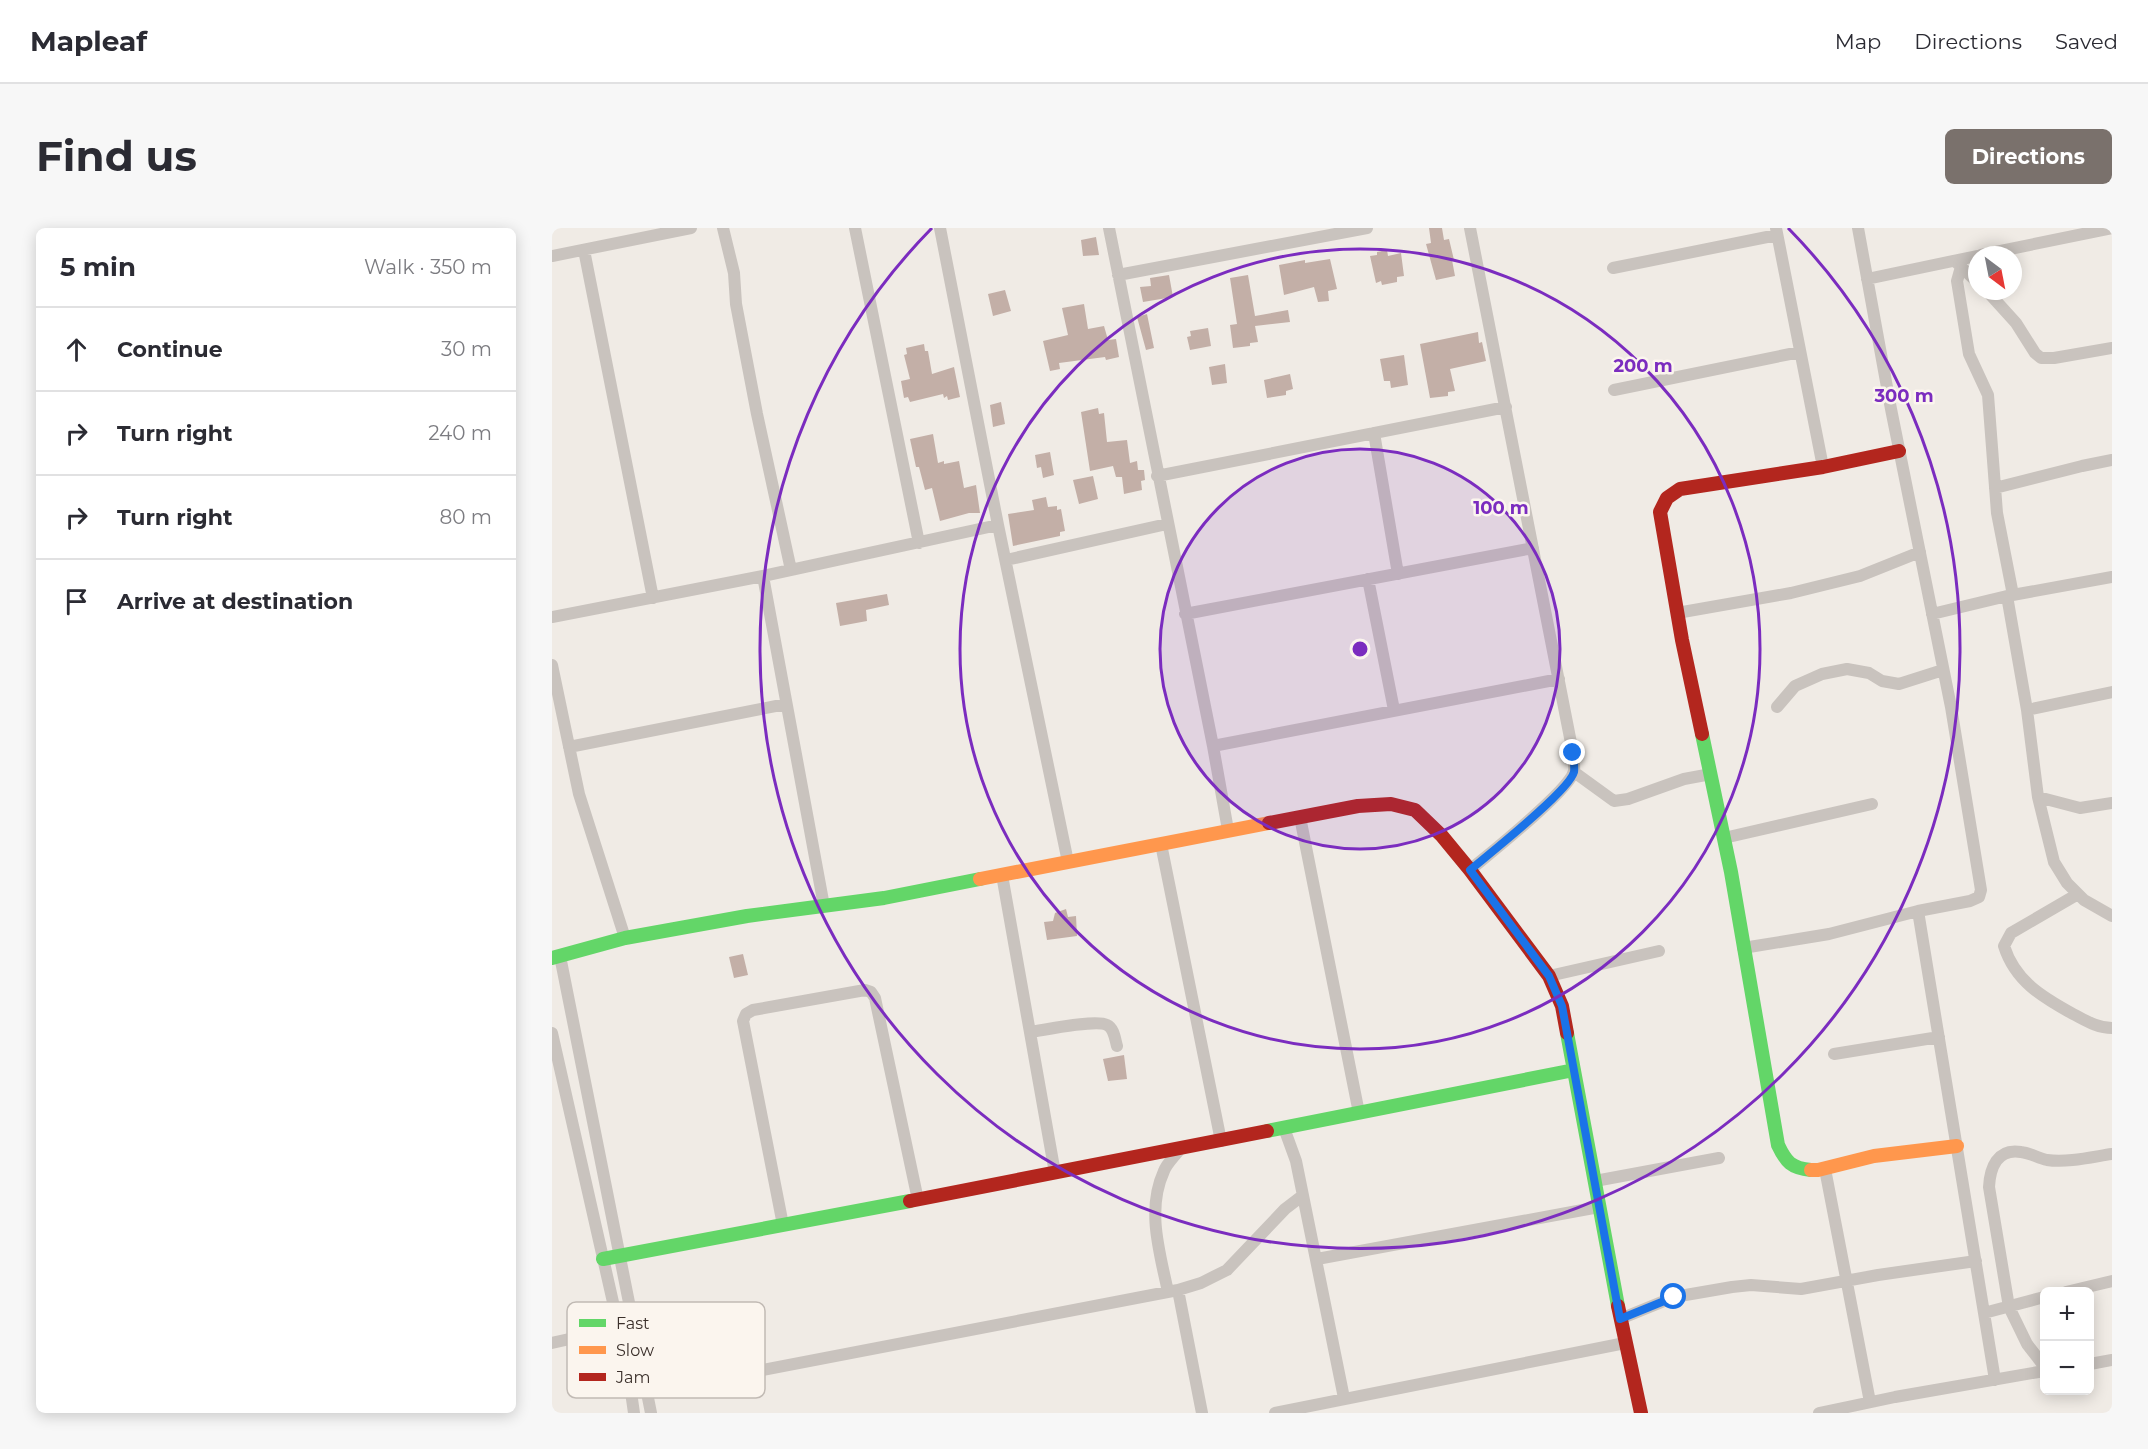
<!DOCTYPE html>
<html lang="en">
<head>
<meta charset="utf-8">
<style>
  :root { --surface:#fff; --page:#f7f7f7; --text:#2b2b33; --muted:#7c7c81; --line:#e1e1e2; --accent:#7a716c }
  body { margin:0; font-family:Montserrat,sans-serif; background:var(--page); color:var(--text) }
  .controls { position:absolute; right:18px; bottom:18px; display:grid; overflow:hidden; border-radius:9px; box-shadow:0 3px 15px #0003 }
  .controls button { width:54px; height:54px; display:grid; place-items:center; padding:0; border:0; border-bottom:2px solid var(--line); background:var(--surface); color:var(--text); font:30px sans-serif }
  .compass { position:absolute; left:1416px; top:18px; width:54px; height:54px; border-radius:50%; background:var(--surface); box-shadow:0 3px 15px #0003; rotate:148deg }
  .stop { position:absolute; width:18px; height:18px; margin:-14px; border:4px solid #1a73e8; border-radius:50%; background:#fff }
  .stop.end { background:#1a73e8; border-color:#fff; box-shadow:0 2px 6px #0008 }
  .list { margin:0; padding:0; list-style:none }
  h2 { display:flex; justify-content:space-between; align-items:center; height:78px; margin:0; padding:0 24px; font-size:26px }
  h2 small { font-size:20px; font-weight:400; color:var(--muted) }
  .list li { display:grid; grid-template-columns:39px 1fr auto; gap:18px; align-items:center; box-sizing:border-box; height:84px; padding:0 24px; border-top:2px solid var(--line) }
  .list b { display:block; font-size:22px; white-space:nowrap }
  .list em { font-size:20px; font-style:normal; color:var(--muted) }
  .icon { flex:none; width:33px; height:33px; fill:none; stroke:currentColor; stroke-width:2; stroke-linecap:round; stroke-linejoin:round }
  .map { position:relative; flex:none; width:1560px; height:1185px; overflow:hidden; border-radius:9px }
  header { display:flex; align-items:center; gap:36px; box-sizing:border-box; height:84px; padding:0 30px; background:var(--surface); border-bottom:2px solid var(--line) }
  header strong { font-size:28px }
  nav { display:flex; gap:33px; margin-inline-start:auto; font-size:21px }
  .intro { display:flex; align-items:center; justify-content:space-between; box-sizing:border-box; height:144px; padding:0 36px }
  h1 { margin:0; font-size:42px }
  .button { padding:15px 27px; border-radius:9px; background:var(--accent); color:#fff; font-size:21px; font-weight:700 }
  main { display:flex; gap:36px; padding:0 36px }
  aside { flex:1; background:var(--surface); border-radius:9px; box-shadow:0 3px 15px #0003 }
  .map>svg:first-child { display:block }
  .building { fill:#c3afa7 }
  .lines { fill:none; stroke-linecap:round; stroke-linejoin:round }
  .street { stroke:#c9c3be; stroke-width:12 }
  .fast { stroke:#63d668; stroke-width:14 }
  .slow { stroke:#ff974d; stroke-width:14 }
  .jam { stroke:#b3261e; stroke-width:14 }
  .route { stroke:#1a73e8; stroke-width:8 }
  .ring { fill:none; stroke:#7b2cbf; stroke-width:3 }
  .key { fill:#fbf5ee; stroke:#c1bab4; stroke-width:1.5 }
  .key-label { font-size:16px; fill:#3b302b }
  .centre { fill:#7b2cbf; stroke:#fbf5ee; stroke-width:3 }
  .ring-label { font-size:18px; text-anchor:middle; font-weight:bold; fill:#7b2cbf; stroke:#fbf5ee; stroke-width:5; stroke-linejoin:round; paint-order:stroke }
</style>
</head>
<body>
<header>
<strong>Mapleaf</strong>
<nav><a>Map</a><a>Directions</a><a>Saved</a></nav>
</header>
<div class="intro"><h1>Find us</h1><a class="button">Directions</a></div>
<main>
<aside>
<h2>5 min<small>Walk · 350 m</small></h2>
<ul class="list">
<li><svg class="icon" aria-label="ahead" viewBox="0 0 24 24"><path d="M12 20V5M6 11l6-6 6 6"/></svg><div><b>Continue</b></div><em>30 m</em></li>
<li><svg class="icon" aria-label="right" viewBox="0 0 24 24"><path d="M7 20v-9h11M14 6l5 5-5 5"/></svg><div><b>Turn right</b></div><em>240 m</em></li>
<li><svg class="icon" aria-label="right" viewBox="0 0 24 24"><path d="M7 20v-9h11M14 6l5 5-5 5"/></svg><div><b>Turn right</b></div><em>80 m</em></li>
<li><svg class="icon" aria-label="arrive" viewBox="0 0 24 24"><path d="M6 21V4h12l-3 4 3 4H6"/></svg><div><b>Arrive at destination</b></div></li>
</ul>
</aside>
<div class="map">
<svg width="1560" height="1185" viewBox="0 0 1560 1185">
  <rect width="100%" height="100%" fill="#f0ebe5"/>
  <path class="building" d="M877,0H890L892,12L897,11L902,32H900L903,48L884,52L874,16L879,15Z
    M544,9L547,27L531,28L529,12Z
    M835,22L836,28L849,25L852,48L845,49V54L830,57L829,53L824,55L818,28L825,27V24Z
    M778,31L785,61L776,63L777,73L766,74L762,59L732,67L727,37L753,32V35Z
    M617,47L621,69L591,74L588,59L599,58L598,50Z
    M696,47L703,88L736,82L738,94L703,98L706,114L698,115V118L681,120L678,97L685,96L678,50Z
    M453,62L459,83L441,88L436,66Z
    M532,76L536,101L552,98L556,112L564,111L567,129L554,132L553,129L507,135L508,141L498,143L491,113L516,107L510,80Z
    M595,86L602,120L594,122L585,89Z
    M656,100L659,118L638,122L635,109L639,108L638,103Z
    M926,104L927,115L930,114L934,133L898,141L903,163L896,164V168L878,170L868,116Z
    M372,116L373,123H376L380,146L402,139L408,169L396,172L395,168L392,170L391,166L358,174L356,169L352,170L349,153L358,151L352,127L355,126L354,120Z
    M852,127L856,157L839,160L838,153H832L828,131Z
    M673,136L675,155L660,157L657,139Z
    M738,146L741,161L734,163V167L715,170L712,152Z
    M449,174L453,196L441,199L438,177Z
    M546,180L547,186L552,185L555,214L575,212L578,235L585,233L586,242H592L593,252L589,253L590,262L572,266L570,249H564L561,238L538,243L529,184Z
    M381,206L386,235L392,233V236L407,233L412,260L424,257L428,285H417L388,293L380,260L373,262L367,239H364L358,211Z
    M498,224L502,247L491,250L489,239L485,240L483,227Z
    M541,248L546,271L527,276L521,252Z
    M494,269L496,279L505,278V282L509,281L513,303L508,304V308L461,318L456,286L482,282L480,272Z
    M335,366L337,377L314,382L315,393L288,398L284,375Z
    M514,681L516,689L524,688L525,708L495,712L492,694L501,693L503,685Z
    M191,726L196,747L182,750L177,729Z
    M572,827L575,851L556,853L551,831Z"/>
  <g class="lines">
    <path class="street" d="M171,0L182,45L184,76L205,186L239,342
      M303,0L367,315
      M388,0L446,297L516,634
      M557,0L661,518L676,602
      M1224,0L1271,239
      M32,22L101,370
      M1429,27L1560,0
      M0,28L139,0
      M1406,36L1425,54
      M1409,39L1405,53L1417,126L1436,167L1445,285L1461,367
      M1061,40L1225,7
      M566,47L815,0
      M1315,51L1425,28
      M1435,63L1464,95L1483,125L1489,130H1502L1560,120
      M1062,162L1248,124
      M822,205L846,346
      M605,248L954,179
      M1443,260L1530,238L1560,232
      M454,332L615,296
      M211,348L272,678
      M816,351L842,482
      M1455,368L1475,482L1486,569L1502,634L1515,655L1532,672L1560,688
      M1125,385L1239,365L1308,348L1368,324
      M633,386L981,320
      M1380,386L1455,368L1560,349
      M0,389L211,348L446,297
      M0,437L27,566L73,710
      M1225,479L1243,458L1270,446L1295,441L1317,445L1330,453L1347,456L1391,442
      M1475,482L1560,464
      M661,518L1007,451
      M17,519L234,476
      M1022,544L1062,573L1076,571L1132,551L1159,546
      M1486,569L1528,580L1560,575
      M748,589L807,885
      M1172,610L1320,576
      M609,616L669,913
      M918,642C937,626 1017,563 1022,543C1023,538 1021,530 1021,525L918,0
      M450,647L503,945
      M1526,666L1459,705L1452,718C1463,753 1490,769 1521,786C1533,792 1545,800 1560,800
      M1366,683L1443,1152
      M1191,720L1277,706L1366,683L1418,673L1427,669L1429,662L1399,479L1339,181L1306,0
      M8,728L99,1185
      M997,748L1107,723
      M478,804C493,802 544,791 555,797C562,800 563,811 565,818
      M0,805L75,1136L82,1185
      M1282,826L1387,809
      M732,900L744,933L792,1170
      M1273,941L1318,1174
      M1043,953L1167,930
      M231,997L191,793L194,786L201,782L313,762L319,764L323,770L366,972
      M765,1031L1047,979
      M626,1062L650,1185
      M616,1064C608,1025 594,982 612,943C615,935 623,928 628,921
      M1514,1064L1560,1053
      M1432,1085L1492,1069
      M1068,1091L1122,1069L1180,1059L1199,1057L1249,1061L1326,1047L1424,1033
      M0,1115L67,1100
      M1538,1136L1560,1132
      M1492,1138L1475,1116L1457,1079L1437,959C1438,940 1445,920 1469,924C1478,925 1486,930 1495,932C1515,935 1540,929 1560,926
      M96,1164L626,1062L649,1055L675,1042L733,981L750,968
      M723,1185L1073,1115
      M1267,1185L1343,1169L1492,1143"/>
    <path class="fast" d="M1150,506L1179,644L1226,917C1234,934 1239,940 1259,942
      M0,730L73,710L195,688L332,670L428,651
      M1015,805L1066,1078
      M715,903L1022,842
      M51,1031L358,973"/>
    <path class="slow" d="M428,651L717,595
      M1259,942H1266L1322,928L1405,918"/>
    <path class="jam" d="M1150,506L1130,412L1108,284L1115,270L1128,261L1271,239L1347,223
      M717,595L806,578L839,576L863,582L890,608L918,642L997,748L1010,778L1015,805
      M358,973L715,903
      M1066,1078L1089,1185"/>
  </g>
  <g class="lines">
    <path class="route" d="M1021,525C1021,530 1023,538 1022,544C1017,563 937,626 918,642L997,748L1010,778L1068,1091L1122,1069"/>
  </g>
  <circle cx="808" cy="421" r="200" fill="#7b2cbf" fill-opacity=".12"/>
  <g class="ring">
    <circle cx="808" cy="421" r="200"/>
    <circle cx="808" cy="421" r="400"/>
    <path d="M1236 0A600 600 0 1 1 380 0"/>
  </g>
  <rect x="15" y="1074" width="198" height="96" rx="9" class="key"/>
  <rect x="27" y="1091" width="27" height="8" fill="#63d668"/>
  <rect x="27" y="1118" width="27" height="8" fill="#ff974d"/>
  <rect x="27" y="1145" width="27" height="8" fill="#b3261e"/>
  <g class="key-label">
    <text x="64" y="1101">Fast</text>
    <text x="64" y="1128">Slow</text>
    <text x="64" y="1155">Jam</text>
  </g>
  <circle cx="808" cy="421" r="9" class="centre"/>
  <g class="ring-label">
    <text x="1091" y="144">200 m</text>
    <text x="1352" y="174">300 m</text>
    <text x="949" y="286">100 m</text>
  </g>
</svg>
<div class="controls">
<button>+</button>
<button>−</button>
</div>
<svg class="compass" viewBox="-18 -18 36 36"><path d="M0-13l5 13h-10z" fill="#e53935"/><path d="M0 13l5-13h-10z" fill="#7c7c81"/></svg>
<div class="stop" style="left:1122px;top:1069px"></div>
<div class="stop end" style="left:1021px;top:525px"></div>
</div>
</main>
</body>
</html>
